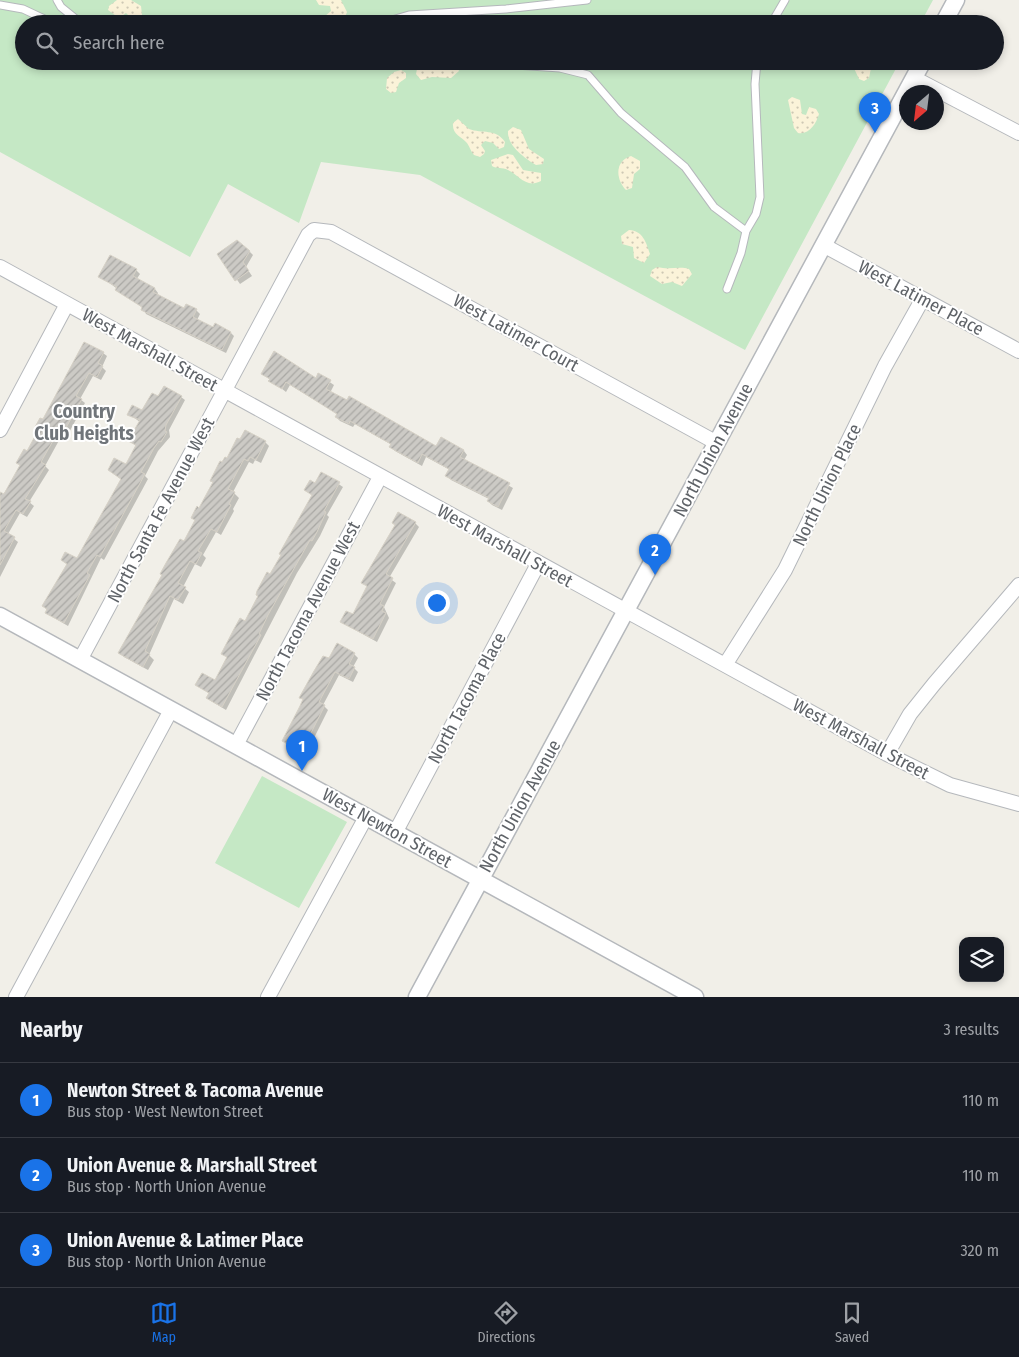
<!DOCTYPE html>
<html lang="en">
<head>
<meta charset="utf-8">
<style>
  :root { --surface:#171b24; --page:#20242c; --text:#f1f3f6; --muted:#9ea1a6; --line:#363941; --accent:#1a73e8 }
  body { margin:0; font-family:"Fira Sans Condensed",sans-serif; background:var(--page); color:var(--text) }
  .controls { position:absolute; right:15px; bottom:15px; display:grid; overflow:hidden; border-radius:10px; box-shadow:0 2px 8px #0003 }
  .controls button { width:45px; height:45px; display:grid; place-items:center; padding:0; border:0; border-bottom:1px solid var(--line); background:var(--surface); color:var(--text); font:25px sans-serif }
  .compass { position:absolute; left:899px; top:85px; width:45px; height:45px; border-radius:50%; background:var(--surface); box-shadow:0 2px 8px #0003; rotate:208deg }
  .you { position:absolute; left:436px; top:602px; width:18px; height:18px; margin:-12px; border:4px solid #fff; border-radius:50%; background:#1a73e8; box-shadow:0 0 0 8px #1a73e833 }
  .badge { display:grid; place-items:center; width:32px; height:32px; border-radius:50%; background:var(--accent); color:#fff; font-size:16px; font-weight:700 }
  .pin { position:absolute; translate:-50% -41px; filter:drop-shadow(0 1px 2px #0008) }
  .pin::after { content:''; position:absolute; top:26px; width:18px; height:15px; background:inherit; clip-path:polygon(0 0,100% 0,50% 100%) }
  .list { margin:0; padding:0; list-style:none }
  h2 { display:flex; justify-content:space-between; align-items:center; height:65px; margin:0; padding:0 20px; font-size:21px }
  h2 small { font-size:16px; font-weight:400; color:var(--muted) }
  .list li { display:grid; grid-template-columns:32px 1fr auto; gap:15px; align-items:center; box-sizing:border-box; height:75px; padding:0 20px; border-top:1px solid var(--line) }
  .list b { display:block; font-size:19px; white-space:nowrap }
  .list p { margin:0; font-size:16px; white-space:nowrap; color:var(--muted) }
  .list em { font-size:16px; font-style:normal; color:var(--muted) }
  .icon { flex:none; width:28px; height:28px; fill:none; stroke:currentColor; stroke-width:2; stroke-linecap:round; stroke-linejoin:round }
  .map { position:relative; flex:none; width:1019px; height:997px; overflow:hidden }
  .search { position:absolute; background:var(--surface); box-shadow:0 2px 8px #0003; left:15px; right:15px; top:15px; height:55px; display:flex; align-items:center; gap:12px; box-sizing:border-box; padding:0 18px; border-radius:28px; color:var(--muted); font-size:19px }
  .sheet { height:290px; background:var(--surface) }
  nav { display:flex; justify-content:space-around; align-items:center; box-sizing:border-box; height:70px; border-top:1px solid var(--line); background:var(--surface); font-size:14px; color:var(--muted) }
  nav a { display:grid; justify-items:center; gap:2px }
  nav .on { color:var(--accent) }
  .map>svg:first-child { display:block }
  .grass { fill:#c5e8c5 }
  .sand { fill:url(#sand-dots) }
  .shadow { fill:#0003 }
  .building { fill:url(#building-hatch); stroke:#d6d1c6 }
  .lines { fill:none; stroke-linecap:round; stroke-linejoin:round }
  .service-casing { stroke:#b5b8bc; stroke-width:9 }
  .minor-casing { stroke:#b5b8bc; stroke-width:16 }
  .tertiary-casing { stroke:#b5b8bc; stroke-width:19 }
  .service { stroke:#fff; stroke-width:7 }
  .minor { stroke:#fff; stroke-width:14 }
  .tertiary { stroke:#fff; stroke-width:16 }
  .labels { text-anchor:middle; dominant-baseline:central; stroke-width:4; stroke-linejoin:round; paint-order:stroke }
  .street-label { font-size:18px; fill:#5f6368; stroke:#fff }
  .neighbourhood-label { font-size:19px; font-weight:bold; fill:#70757a; stroke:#fff }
</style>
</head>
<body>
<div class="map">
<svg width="1019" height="997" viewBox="0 0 1019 997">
  <defs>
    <pattern id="sand-dots" width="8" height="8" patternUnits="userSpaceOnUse" patternTransform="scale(1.25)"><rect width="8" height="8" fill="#fbf3d9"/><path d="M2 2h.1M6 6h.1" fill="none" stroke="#cec8b4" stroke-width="1.8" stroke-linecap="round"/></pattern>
    <pattern id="building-hatch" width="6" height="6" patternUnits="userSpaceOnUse" patternTransform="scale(1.25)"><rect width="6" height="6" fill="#cccac5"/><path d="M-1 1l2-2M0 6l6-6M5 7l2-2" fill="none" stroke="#a9a8a4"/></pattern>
  </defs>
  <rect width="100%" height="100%" fill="#f1efe8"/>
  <path class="grass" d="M0,0H933L920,24H24V61H900L745,350L420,175L321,162L299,223L228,184L190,257L0,152Z
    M262,776L347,822L299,908L215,863Z"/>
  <path class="sand" d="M117,0H131L141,6L142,15L140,20L134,21L126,13L119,18L108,10L109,6Z
    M316,0H341L347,12C345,20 337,24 329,24L324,17L331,11L330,6L319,5Z
    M848,61H863L871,68L869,78L864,81L859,79L853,66Z
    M453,63L457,65L459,71L451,78L432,77L421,80L416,74L417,69L427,64L434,66Z
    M401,70L406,73V78L399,83L396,92L391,93L386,89L387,78L394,72Z
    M792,97L800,100L802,114L806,115L809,107L816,109L819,114C816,124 809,135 798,133L794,128L788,100Z
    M458,119L469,129C482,134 496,128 505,142L504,147L499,149L493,143L485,141L481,145L485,151L484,154L480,157L474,155C471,152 470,147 467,143C461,136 452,135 453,123Z
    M513,127L521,130L529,149L544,159L543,164L536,165C525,158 507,146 508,131Z
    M508,154L513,155L523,170L541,173V181C526,189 519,175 508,170C502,167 497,169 492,166L491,160Z
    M631,156L640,161V169L634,174L632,188L626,190C616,180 614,161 631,156Z
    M629,230C643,231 646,242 650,254L644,263L634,258L633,247L622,244L621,236Z
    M657,267C670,270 680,266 689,269L692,274L682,286L672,282L662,284L650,276L652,270Z"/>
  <path class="shadow" d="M249,251L253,255L246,267L252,276L240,284L219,254Z
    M136,270L140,274L136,280L155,289L158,293L157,295L185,309L187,306L196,310L200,314L197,320L214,329L231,333L234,336L226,353L146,314L143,308L100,276Z
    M103,353L107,356L102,367L106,371L101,380L93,376L80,399L85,403L66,438L62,435L45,466L49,470L29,502L34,506L27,517L20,513L8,534L18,542L0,577V500L21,466L18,463L27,453L40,430L37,427Z
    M263,374L316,379L319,375L334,385L330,393L436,448L441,439L464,451L467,455L464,460L513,488L502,510L492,505L488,501L489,499L451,480L447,476L450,470L426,457L422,466L395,451L391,447L392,445L355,424L353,427L340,421L336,417L338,414L290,385L286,392Z
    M181,397L185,400L169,430L170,437L158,451L145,476L148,479L104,560L101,558L68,626L51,616L44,606L68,565L62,560H77L122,480L109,470L127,466L137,447L130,441L140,422L129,414L142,412L158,398Z
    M265,442L269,446L261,463L255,460L253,464L249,462L233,492L239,498L233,509L234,511L221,535L216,532L203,555L206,558L201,567L195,564L183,587L189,592L183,604L174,599L149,655L154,660L148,670L124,657L120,653L196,521L192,517L200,510L214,483L211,480L227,459Z
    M322,473L343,487L327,515L329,517L320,536L297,573L226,710L211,701L208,697L210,694L197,685L215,682L228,658L223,654L245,623L313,496L306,490L316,485Z
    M415,523L419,527L389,578L396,583L384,607L389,618L377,642L341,622L353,616L368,587L363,582Z
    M354,654L358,658L353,667L358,672L353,682L339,675L323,705L328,710L306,754L287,745L284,741L304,700L301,697L329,660Z"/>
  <path class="building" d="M237,240L250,251L243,262L249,271L235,281L217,254Z
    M110,255L137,269L133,276L155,288L153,292L184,308L186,304L197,309L193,317L213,327L215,323L231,332L222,350L141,310L142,307L115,290L117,287L98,277Z
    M84,342L104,352L98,363L103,366L97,377L89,373L76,396L82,399L62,435L58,432L41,462L46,465L25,499L31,501L23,514L16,510L4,531L15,537L0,565V492L4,494L20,465L16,463L24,449L27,451L39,429L35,427L40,418L43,419Z
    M274,351L316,378L318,373L331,380L326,389L347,400L349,396L436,446L441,437L464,450L460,457L510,483L498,507L487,501L489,498L445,476L449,469L422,454L418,463L389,447L391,444L350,421L349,424L335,417L337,414L286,382L282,389L268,381L270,379L261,374Z
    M164,386L182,396L166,425L165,431L167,432L161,442L159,441L154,448L141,472L145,474L100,557L97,555L87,573L90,575L64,623L45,613L47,609L42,606L67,564L61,560L65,552L77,558L121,479L108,470L114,458L126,464L136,445L128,441L140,420L127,415L132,405L142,410L152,393L158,396Z
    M245,430L266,441L256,460L250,457L248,461L244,459L228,489L235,492L229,504L231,505L217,532L211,529L198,551L202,553L196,564L190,561L178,583L186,587L178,600L170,596L145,651L150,654L143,667L118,653L162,575L160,574L166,563L180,539L184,541L195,520L191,518L197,506L199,508L213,482L210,481L220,461L222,462L225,457L227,458L237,438L240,439Z
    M321,472L340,482L324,511L326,512L317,532L312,541L310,540L268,615L259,634L261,635L222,707L206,698L209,693L195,685L202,673L215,680L227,657L221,654L234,629L240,618L245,621L258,596L256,595L257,591L267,572L270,574L281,555L279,554L312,495L304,490L310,480L315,483Z
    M398,512L416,522L386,574L393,578L380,604L384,606L382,611L386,613L373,639L340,622L346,611L353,614L367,586L361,583L395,525L392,523Z
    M337,643L355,653L349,664L355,667L349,679L335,672L319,702L325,705L302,751L282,741L300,706L303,699L299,698L314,671L323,656L329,658Z"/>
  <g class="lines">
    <defs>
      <path id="service" d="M57,0L61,7L82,24
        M0,5L23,9L55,24
        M378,24L409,15L506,9L587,0
        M771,24L785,0
        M489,61L499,64L560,68L588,75L621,113L685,167L714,207L746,231
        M727,289L741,253L746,231L756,214L760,197L755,84L757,61"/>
      <path id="minor" d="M914,78L1019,133
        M823,245L1019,351
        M0,267L887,754L950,785L1019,804
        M0,430L67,304
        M80,660L308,235L314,230L331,232L717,443
        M725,665L785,570L885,366L922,300
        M236,745L380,477
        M887,754L910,714L934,684L1019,585
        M395,833L538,564
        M16,997L171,710
        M268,997L366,817"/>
      <path id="tertiary" d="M943,24L956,0
        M0,616L695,997
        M417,997L923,61"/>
    </defs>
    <use href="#service" class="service-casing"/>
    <use href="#minor" class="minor-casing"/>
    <use href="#tertiary" class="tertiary-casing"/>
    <use href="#service" class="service"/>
    <use href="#minor" class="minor"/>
    <use href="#tertiary" class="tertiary"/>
  </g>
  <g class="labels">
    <g class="street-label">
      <text transform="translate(921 298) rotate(28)">West Latimer Place</text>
      <text transform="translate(516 333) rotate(29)">West Latimer Court</text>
      <text transform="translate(150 350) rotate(29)">West Marshall Street</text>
      <text transform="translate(713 450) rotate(-62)">North Union Avenue</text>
      <text transform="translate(827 485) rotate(-64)">North Union Place</text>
      <text transform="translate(161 510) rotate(-62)">North Santa Fe Avenue West</text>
      <text transform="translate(505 546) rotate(29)">West Marshall Street</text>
      <text transform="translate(308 611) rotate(-62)">North Tacoma Avenue West</text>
      <text transform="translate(467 698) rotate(-62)">North Tacoma Place</text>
      <text transform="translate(861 739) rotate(28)">West Marshall Street</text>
      <text transform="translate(520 806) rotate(-61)">North Union Avenue</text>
      <text transform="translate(387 828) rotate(29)">West Newton Street</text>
    </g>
    <g class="neighbourhood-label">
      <text x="84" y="411">Country<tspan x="84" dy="22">Club Heights</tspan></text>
    </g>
  </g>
</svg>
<div class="controls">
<button><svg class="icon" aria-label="layers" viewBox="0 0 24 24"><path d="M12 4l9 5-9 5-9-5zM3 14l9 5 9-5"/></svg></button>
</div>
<svg class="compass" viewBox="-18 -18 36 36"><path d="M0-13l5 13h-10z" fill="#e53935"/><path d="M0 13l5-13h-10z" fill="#9ea1a6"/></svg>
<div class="you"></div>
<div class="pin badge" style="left:302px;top:771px">1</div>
<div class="pin badge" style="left:655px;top:575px">2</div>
<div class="pin badge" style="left:875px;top:133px">3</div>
<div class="search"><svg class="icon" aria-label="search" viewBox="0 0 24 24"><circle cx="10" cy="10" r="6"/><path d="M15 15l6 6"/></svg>Search here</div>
</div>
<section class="sheet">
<h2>Nearby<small>3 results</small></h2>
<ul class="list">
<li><span class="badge">1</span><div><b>Newton Street &amp; Tacoma Avenue</b><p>Bus stop · West Newton Street</p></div><em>110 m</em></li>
<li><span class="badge">2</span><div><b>Union Avenue &amp; Marshall Street</b><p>Bus stop · North Union Avenue</p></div><em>110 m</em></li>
<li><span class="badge">3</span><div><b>Union Avenue &amp; Latimer Place</b><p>Bus stop · North Union Avenue</p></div><em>320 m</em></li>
</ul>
</section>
<nav>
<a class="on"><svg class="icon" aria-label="map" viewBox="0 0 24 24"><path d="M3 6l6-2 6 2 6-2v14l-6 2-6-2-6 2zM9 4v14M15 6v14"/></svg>Map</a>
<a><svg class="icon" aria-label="directions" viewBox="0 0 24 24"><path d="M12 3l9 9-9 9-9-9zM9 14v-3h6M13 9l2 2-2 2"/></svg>Directions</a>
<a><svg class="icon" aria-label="saved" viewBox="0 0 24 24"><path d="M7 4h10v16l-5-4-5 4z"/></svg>Saved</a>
</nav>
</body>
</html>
